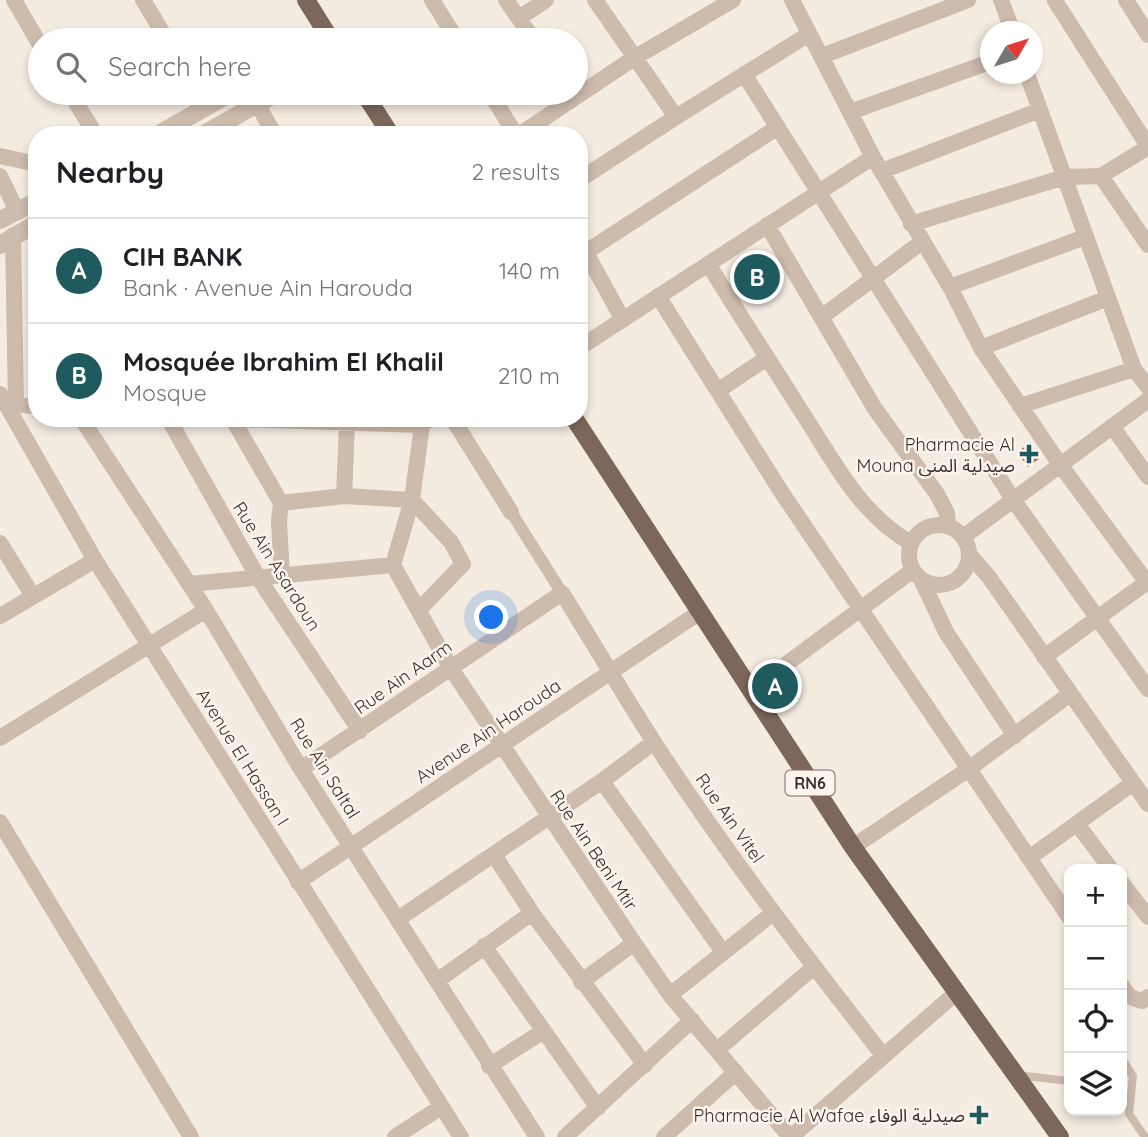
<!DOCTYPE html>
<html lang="en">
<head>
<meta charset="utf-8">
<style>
  :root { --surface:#fff; --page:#f6f6f6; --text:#202124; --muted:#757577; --line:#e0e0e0; --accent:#1f5a5e }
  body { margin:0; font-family:Quicksand,"Noto Sans Arabic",sans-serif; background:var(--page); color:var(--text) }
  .controls { position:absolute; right:21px; bottom:21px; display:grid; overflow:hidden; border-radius:14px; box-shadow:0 4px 10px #0003 }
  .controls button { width:63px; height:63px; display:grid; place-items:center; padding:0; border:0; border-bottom:2px solid var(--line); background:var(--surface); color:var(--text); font:35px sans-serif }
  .compass { position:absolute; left:980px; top:21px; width:63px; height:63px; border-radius:50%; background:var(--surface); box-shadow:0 4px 10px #0003; rotate:51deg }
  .you { position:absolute; left:492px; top:618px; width:24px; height:24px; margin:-18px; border:5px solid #fff; border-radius:50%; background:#1a73e8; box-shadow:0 0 0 10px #1a73e833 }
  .badge { display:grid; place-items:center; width:46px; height:46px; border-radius:50%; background:var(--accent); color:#fff; font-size:23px; font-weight:700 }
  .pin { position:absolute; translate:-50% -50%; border:4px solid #fff; box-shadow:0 2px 7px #0006 }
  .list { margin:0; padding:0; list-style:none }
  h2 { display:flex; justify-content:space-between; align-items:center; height:91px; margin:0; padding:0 28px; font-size:30px }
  h2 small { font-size:23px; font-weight:400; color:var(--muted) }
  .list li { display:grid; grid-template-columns:46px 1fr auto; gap:21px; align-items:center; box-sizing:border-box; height:105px; padding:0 28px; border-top:2px solid var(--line) }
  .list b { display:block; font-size:26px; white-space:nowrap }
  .list p { margin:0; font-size:23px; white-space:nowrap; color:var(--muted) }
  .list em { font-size:23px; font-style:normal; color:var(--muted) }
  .icon { flex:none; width:38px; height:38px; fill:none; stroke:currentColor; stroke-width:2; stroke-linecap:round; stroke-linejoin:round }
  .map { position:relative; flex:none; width:1148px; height:1137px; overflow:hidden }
  .search { position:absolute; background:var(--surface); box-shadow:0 4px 10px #0003; left:28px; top:28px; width:560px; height:77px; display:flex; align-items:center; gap:18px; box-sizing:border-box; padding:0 24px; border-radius:38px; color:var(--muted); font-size:26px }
  .panel { position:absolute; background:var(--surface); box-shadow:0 4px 10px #0003; left:28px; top:126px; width:560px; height:301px; border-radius:28px }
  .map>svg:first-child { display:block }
  .building { fill:#c8694b }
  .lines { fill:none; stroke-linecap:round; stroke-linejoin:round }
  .service { stroke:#cdbbac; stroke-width:8 }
  .pedestrian { stroke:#cdbbac; stroke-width:12 }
  .minor { stroke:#cdbbac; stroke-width:16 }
  .tertiary { stroke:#cdbbac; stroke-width:18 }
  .primary { stroke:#7d675c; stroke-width:18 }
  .poi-dot { fill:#1f5a5e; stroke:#fbf5ee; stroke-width:2.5 }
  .labels { text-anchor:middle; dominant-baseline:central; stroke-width:5; stroke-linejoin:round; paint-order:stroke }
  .shield { fill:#fbf5ee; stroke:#756b66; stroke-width:2 }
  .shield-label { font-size:16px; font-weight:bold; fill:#3b302b }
  .poi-label { font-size:18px; fill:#3b302b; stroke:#fbf5ee; text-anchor:end }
  .street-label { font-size:18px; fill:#3b302b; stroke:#fbf5ee }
</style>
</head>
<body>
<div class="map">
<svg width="1148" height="1137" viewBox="0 0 1148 1137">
  <rect width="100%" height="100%" fill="#f4ebe1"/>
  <path class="building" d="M1030,443L1040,458L1028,467L1017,452Z"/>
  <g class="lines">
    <path class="service" d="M1122,1059L1133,1076L1129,1114L1145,1137
      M1017,1075L1069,1081"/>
    <path class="pedestrian" d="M511,512L562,593"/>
    <path class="minor" d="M14,0L40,45
      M143,0L167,40
      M432,0L457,40
      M506,0L534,40
      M792,0L873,157L950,287L981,348L1059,463L1148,584
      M1001,0L1013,32
      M1126,0L1148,35
      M1055,1L1148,146
      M519,18L546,0
      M822,56L968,0
      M744,74L1012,498L1148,689
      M1027,74L1134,369L1148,387
      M70,93L96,135
      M199,93L207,106
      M490,93L516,135
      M257,104L275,135
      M850,112L990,62
      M676,117L809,34
      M519,135L634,58L733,0
      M0,156L37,164
      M882,171L1040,110
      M0,176L17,211
      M1101,176L1148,147
      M579,180L676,117L595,0
      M911,224L1065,177L1101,176L1148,245
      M767,225L875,409L937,494L947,513L948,525
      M13,235L16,405
      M579,240L623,320
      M586,252L778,127
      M708,264C739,313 769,361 800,409C831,457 859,514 911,543
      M950,287L1085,237
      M658,296L780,490L1069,917
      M823,316L922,242
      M579,348L873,157
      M981,348L1108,298
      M719,390L767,358
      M0,394L95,560L461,1137
      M8,404L37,406
      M1020,406L1134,369
      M81,418L206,610L301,769L537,1137
      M168,418L259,579L360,731
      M204,418L422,425L432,418
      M452,418L511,512
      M233,420L281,503L279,521L282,577
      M1112,426L1148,477
      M344,496L347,424
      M281,503L344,496L412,500L451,542L463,564L419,610
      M909 555a30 30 0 1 1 60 0a30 30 0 1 1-60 0Z
      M963,537L1148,400
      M0,543L33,596
      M969,554L989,577L1148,804
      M393,565L450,667L634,943L670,995L790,1137
      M393,565L412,500L422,425
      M921,579L946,632L1015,736
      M190,584L393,565
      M0,616L95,560
      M1044,657L1147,582
      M750,691L913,570
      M0,738L206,610
      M301,769L562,593C593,642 622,693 654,742C724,850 803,953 882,1054
      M602,781L723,952
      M0,822L191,1137
      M1077,824L1111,869
      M853,847L970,768L1070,694
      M494,855L532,913L645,1065
      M1029,858L1133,783
      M298,882L700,612
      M1122,883L1148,917
      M398,919L602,781L654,742
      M484,946L598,1108
      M437,981L532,913
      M581,982L634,943
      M1122,986L1130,997L1142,1001L1148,997
      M670,995L773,913
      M717,1050L814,967
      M489,1066L542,1032
      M395,1137L441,1107
      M565,1137L692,1020
      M664,1137L736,1072
      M791,1137L957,992"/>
    <path class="tertiary" d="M157,135L231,93
      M202,135L277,93
      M0,220L37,201
      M0,245L37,223"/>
    <path class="primary" d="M306,0L331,40
      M364,93L391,135
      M574,418L853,847L1060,1137"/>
  </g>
  <g class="poi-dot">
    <path d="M1025.5 443.5h7v7h7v7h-7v7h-7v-7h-7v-7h7z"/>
    <path d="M975.5 1104.5h7v7h7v7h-7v7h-7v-7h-7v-7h7z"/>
  </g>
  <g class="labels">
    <rect class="shield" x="785.5" y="770.5" width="49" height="25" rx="5"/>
    <g class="shield-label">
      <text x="810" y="783">RN6</text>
    </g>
    <g class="poi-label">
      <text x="1015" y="444">Pharmacie Al<tspan x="1015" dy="21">Mouna صيدلية المنى</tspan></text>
      <text x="965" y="1115">Pharmacie Al Wafae صيدلية الوفاء</text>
    </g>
    <g class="street-label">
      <text transform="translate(277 566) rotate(58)">Rue Ain Asardoun</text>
      <text transform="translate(403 677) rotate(-35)">Rue Ain Aarm</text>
      <text transform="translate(488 731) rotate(-34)">Avenue Ain Harouda</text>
      <text transform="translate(243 757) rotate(58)">Avenue El Hassan I</text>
      <text transform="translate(325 768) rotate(58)">Rue Ain Saltal</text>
      <text transform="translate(730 818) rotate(55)">Rue Ain Vitel</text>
      <text transform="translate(594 850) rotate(56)">Rue Ain Beni Mtir</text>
    </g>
  </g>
</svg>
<div class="controls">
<button>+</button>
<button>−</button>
<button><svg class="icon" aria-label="locate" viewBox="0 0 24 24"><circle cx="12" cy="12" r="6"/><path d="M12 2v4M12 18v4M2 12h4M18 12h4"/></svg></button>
<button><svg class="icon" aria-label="layers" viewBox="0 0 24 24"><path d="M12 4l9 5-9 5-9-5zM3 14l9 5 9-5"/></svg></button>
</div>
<svg class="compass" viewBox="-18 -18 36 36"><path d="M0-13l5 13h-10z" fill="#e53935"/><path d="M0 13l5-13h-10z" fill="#757577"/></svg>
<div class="you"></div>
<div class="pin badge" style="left:775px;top:686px">A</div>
<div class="pin badge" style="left:757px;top:277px">B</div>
<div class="search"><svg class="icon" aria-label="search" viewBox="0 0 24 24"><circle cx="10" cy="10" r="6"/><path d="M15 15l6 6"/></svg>Search here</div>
<section class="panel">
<h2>Nearby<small>2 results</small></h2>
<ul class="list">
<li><span class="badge">A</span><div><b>CIH BANK</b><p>Bank · Avenue Ain Harouda</p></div><em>140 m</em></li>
<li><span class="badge">B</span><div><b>Mosquée Ibrahim El Khalil</b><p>Mosque</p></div><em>210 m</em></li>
</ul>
</section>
</div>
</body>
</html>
